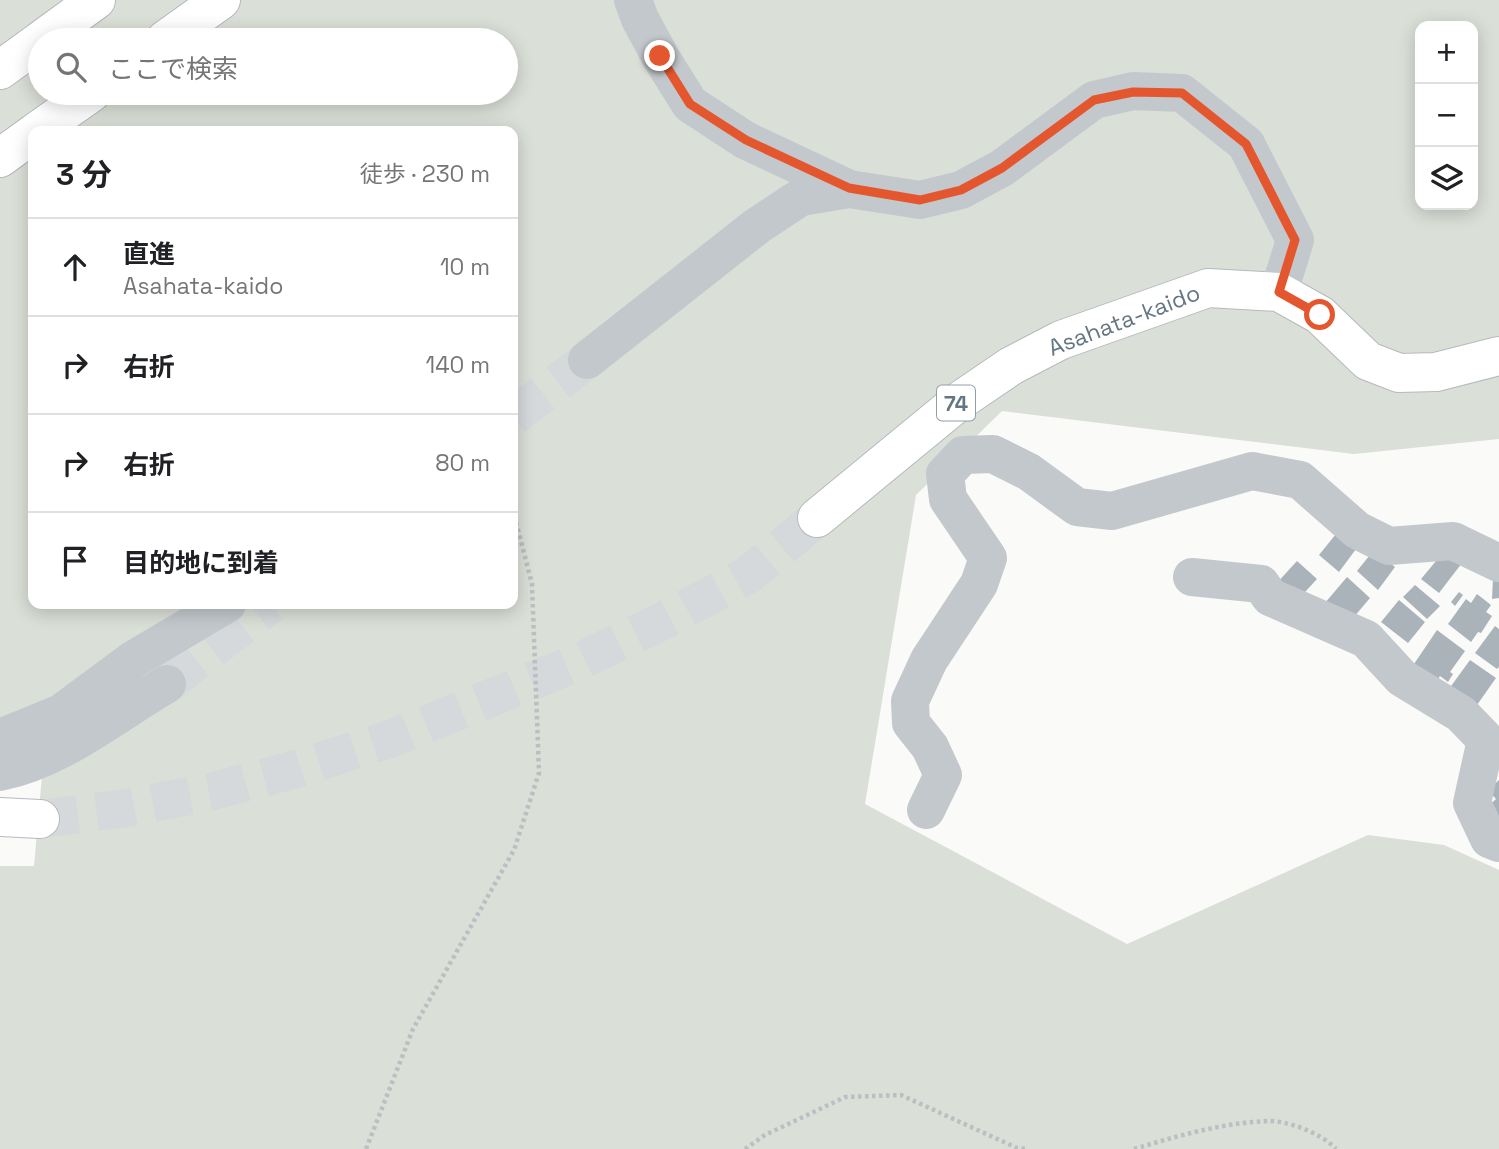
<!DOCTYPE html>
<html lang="ja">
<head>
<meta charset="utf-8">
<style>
  :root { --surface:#fff; --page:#f6f6f6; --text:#202124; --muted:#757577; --line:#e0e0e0 }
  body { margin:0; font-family:"Space Grotesk","Noto Sans JP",sans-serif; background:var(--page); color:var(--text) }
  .controls { position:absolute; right:21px; top:21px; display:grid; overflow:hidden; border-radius:14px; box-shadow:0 4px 18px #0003 }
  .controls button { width:63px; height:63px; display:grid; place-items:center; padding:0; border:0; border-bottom:2px solid var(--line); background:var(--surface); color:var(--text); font:35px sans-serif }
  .stop { position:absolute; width:21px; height:21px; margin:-16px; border:5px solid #e4572e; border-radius:50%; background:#fff }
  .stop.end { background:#e4572e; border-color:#fff; box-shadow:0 2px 7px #0008 }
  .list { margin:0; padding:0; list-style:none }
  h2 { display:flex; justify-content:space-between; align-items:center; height:91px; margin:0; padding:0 28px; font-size:30px }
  h2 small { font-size:23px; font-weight:400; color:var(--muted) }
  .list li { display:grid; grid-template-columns:46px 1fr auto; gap:21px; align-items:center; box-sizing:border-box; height:98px; padding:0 28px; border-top:2px solid var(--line) }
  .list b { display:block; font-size:26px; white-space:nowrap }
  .list p { margin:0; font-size:23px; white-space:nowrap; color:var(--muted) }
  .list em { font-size:23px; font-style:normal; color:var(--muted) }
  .icon { flex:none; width:38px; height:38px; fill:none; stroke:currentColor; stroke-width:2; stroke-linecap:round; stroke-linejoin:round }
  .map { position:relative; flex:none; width:1499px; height:1149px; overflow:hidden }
  .search { position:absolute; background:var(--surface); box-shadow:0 4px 18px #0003; left:28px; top:28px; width:490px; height:77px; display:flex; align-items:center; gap:18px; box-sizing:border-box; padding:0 24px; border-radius:38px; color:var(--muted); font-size:26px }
  .panel { position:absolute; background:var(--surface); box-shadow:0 4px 18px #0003; left:28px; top:126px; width:490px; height:483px; border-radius:14px }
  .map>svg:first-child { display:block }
  .green { fill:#dadfd7; fill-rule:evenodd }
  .building { fill:#aab3b9 }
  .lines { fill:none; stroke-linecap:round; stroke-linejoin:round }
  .minor-tunnel { stroke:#d5d9db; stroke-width:38; stroke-dasharray:38 19; stroke-linecap:butt }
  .major-tunnel { stroke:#d5d9db; stroke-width:38; stroke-dasharray:38 19; stroke-linecap:butt }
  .major-casing { stroke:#b5babe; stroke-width:40 }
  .highway-casing { stroke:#b4b9bd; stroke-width:40 }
  .path { stroke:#bbbfc2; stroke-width:4.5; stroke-dasharray:3.5 3.5; stroke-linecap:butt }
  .minor { stroke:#c3c8cc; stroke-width:38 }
  .major { stroke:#fff; stroke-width:38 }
  .highway { stroke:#fff; stroke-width:38 }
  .route { stroke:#e4572e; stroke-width:9 }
  .labels { text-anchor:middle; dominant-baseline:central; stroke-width:7; stroke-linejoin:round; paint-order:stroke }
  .shield { fill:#fff; stroke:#939fa8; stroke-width:2 }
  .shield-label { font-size:21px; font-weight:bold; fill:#657683 }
  .street-label { font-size:23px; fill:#657683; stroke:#fff }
</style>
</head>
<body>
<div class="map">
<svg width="1499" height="1149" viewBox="0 0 1499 1149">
  <rect width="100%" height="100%" fill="#fafaf8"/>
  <path class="green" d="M0,0H1499V439L1354,454L1002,411L916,495L865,804L1127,944L1368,835L1444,845L1499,870V1149H0V866H34L42,776L0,769ZM1420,26H1473V205H1420ZM40,40H506V93H40ZM33,131H513V604H33Z"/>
  <path class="building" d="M1336,534L1359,545L1339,572L1319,555Z
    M1374,550L1395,567L1378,590L1357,571Z
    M1441,555L1462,563L1439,593L1421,579Z
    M1297,561L1317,579L1294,604L1275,585Z
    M1347,577L1370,598L1348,624L1319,610Z
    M1499,577V598L1492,599L1493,578Z
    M1415,585L1440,606L1427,619L1403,597Z
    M1459,592L1463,595L1455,606L1451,602Z
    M1477,594L1491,605L1486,612L1492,616L1481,633L1478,632L1471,642L1448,624L1466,599L1471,603Z
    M1399,600L1425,622L1408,643L1381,622Z
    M1495,626L1499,629V667L1497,669L1475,653Z
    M1437,630L1465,651L1450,672L1453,674L1448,682L1440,676L1435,684L1412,667Z
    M1470,660L1496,678L1472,712L1446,693Z
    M1499,780V824L1485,809L1496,799L1488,790Z"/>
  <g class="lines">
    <path class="minor-tunnel" d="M513,417L587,360
      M167,684L271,604"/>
    <path class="major-tunnel" d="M40,819L120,809L210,792L296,769L390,739L576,663L665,620L748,575L817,518"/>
    <defs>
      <path id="major" d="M817,518L958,402L1011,366L1061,340L1208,288L1279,292L1320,315L1368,361L1399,373L1436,372L1499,356
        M0,817L40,819"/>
      <path id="highway" d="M41,40L96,0
        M165,40L221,0
        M0,70L40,41
        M37,131L91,93
        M0,158L33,134"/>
    </defs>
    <use href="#major" class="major-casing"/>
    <use href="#highway" class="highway-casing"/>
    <path class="path" d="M366,1149L413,1029L514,850L539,773L532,584L513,510
      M745,1149L765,1135L845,1097L901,1095L1017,1148L1028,1149
      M1134,1149C1177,1136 1222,1123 1267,1121C1287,1120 1323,1134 1336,1149"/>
    <path class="minor" d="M633,0L640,19L660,56L690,104L745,140L849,189
      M587,360L757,226L801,197L849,189L920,200L961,190L1002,168L1094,100L1133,91L1182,93L1246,144L1295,240L1279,292
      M1192,577L1261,584L1270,597L1366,639L1402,678L1461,714L1486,740L1472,803L1489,839L1499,843
      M0,738L61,713L134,659L227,604
      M0,772C62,759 114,715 167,684
      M926,810L943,775L930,747L911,723L910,701L929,660L979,584L988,558L948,499L945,474L963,455L993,454L1029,472L1077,507L1112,511L1252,471L1300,480L1357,530L1389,546L1453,541L1499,563"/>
    <use href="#major" class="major"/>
    <use href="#highway" class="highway"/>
  </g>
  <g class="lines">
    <path class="route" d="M660,56L690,104L746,140L849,188L920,200L961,190L1002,168L1094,100L1133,92L1182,93L1246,144L1295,240L1279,292L1320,315"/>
  </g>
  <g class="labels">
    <rect class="shield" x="937" y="385.5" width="38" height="35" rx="5"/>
    <g class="shield-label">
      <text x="956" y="403">74</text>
    </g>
    <g class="street-label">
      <text transform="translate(1124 320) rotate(-21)">Asahata-kaido</text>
    </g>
  </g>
</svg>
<div class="controls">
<button>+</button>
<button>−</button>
<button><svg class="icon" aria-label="layers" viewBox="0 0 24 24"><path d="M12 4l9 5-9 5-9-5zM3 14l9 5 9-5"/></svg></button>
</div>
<div class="stop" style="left:1320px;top:315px"></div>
<div class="stop end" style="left:660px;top:56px"></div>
<div class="search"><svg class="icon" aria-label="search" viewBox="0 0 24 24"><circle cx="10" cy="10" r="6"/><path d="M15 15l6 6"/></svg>ここで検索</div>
<section class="panel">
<h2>3 分<small>徒歩 · 230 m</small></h2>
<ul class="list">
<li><svg class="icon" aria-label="ahead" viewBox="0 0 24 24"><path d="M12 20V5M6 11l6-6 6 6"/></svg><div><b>直進</b><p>Asahata-kaido</p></div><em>10 m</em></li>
<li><svg class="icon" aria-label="right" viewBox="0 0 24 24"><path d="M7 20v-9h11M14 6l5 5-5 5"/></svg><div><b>右折</b></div><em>140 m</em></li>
<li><svg class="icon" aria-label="right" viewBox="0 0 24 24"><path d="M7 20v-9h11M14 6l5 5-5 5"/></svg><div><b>右折</b></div><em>80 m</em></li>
<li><svg class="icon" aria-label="arrive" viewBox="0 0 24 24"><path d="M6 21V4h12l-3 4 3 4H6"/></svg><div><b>目的地に到着</b></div></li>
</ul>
</section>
</div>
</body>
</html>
